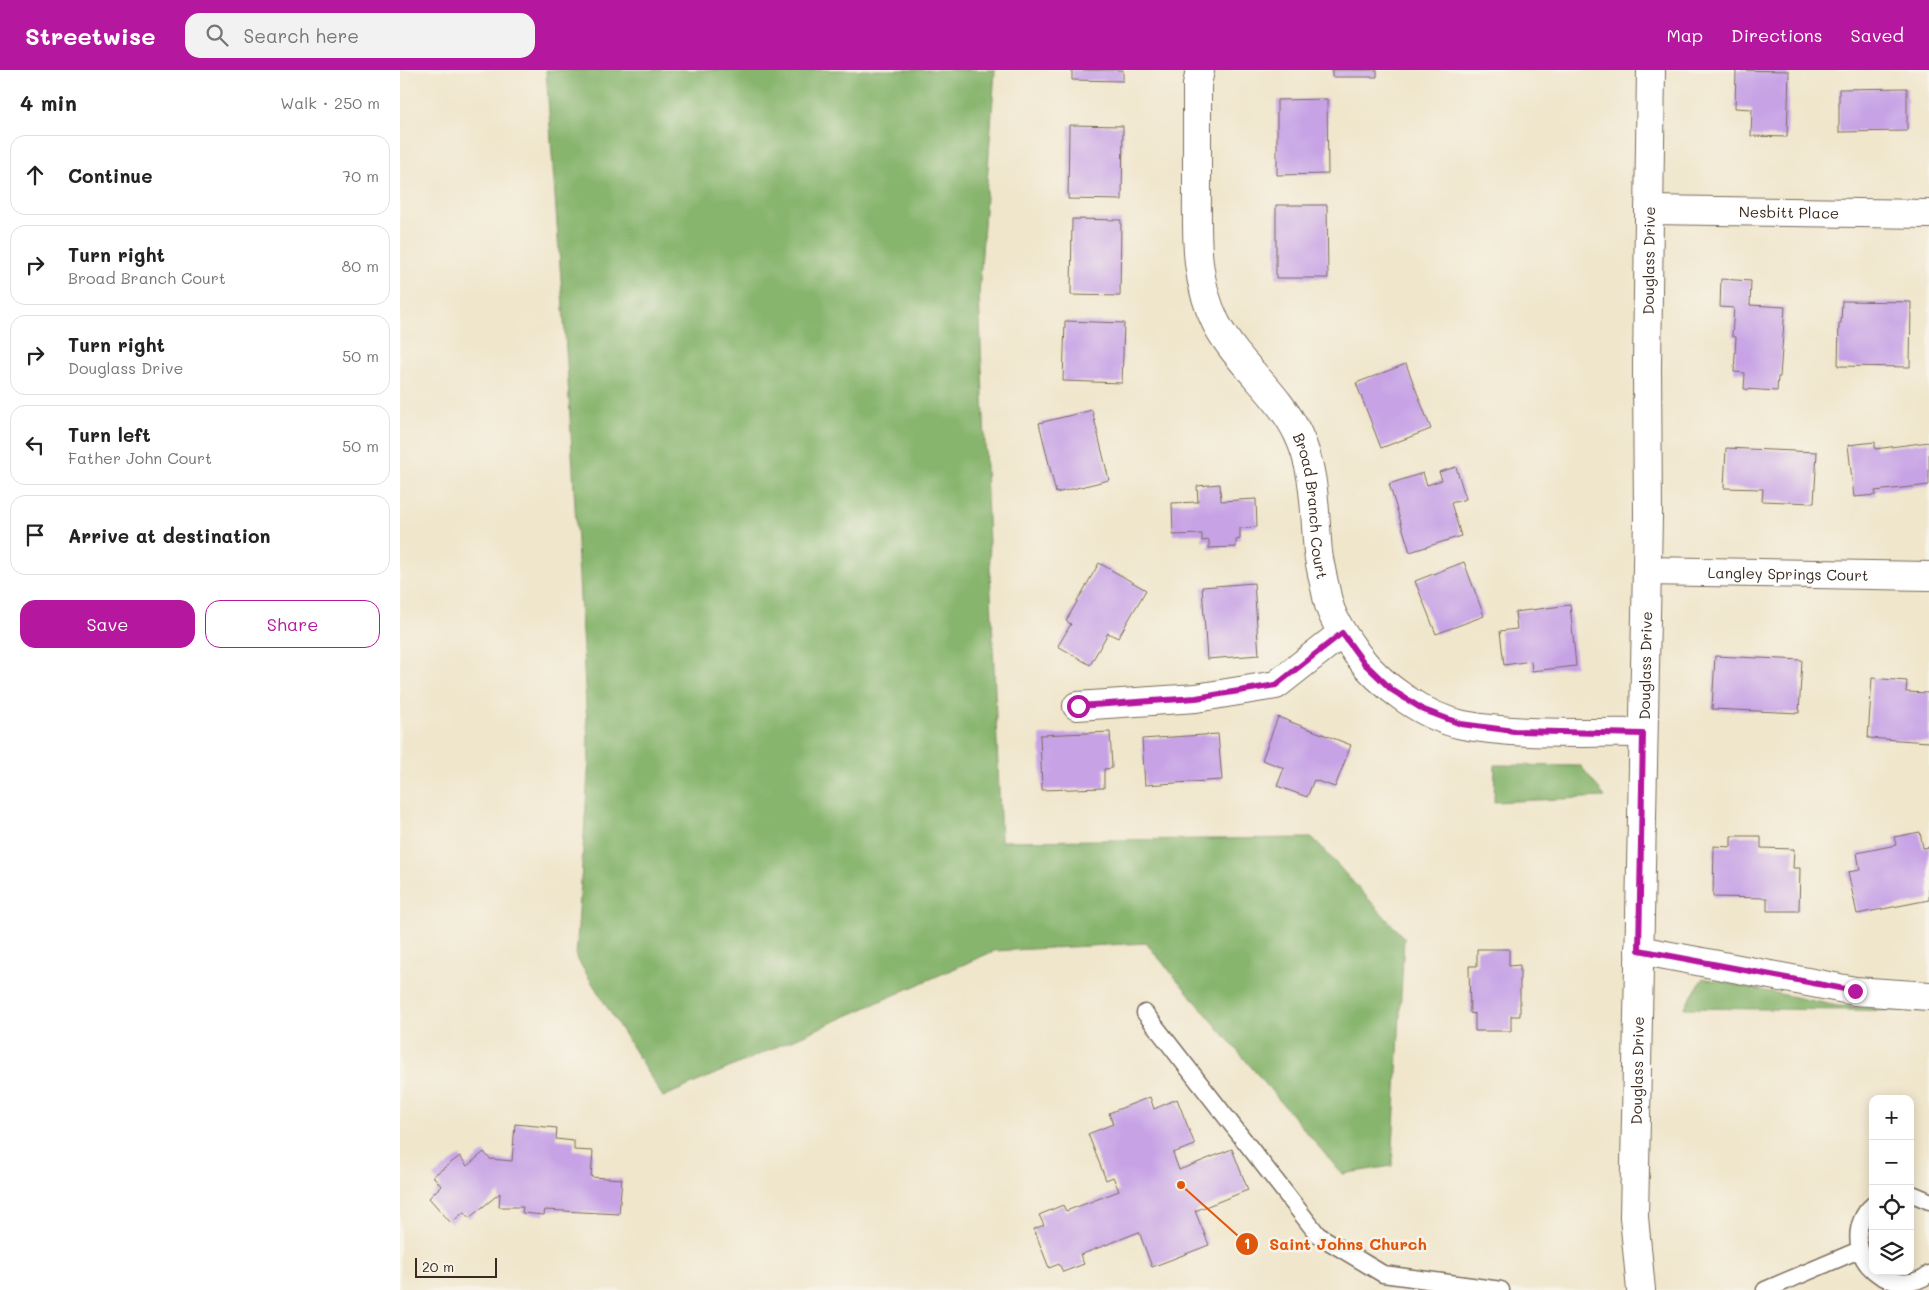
<!DOCTYPE html>
<html lang="en">
<head>
<meta charset="utf-8">
<style>
  :root { --surface:#fff; --page:#f2f2f2; --text:#222; --muted:#767676; --line:#e0e0e0; --accent:#b5179e }
  body { margin:0; font-family:Mali,sans-serif; background:var(--page); color:var(--text) }
  .controls { position:absolute; right:15px; bottom:15px; display:grid; overflow:hidden; border-radius:10px; box-shadow:0 2px 12px #0003 }
  .controls button { width:45px; height:45px; display:grid; place-items:center; padding:0; border:0; border-bottom:1px solid var(--line); background:var(--surface); color:var(--text); font:25px sans-serif }
  .scale { position:absolute; left:15px; bottom:12px; width:82px; box-sizing:border-box; padding-left:5px; border:2px solid #3b2a1e; border-top:0; font-size:14px; line-height:18px; white-space:nowrap; color:#3b2a1e; -webkit-text-stroke:4px #f7f3e8; paint-order:stroke }
  .stop { position:absolute; width:15px; height:15px; margin:-11px; border:4px solid #b5179e; border-radius:50%; background:#fff }
  .stop.end { background:#b5179e; border-color:#fff; box-shadow:0 1px 5px #0008 }
  .list { margin:0; padding:0; list-style:none }
  h2 { display:flex; justify-content:space-between; align-items:center; height:65px; margin:0; padding:0 20px; font-size:21px }
  h2 small { font-size:16px; font-weight:400; color:var(--muted) }
  .list li { display:grid; grid-template-columns:32px 1fr auto; gap:15px; align-items:center; box-sizing:border-box; height:80px; margin:0 10px 10px; padding:0 10px; border:1px solid var(--line); border-radius:15px }
  .list b { display:block; font-size:19px; white-space:nowrap }
  .list p { margin:0; font-size:16px; white-space:nowrap; color:var(--muted) }
  .list em { font-size:16px; font-style:normal; color:var(--muted) }
  .actions { display:flex; gap:10px; padding:15px 20px }
  .actions a { flex:1; padding:11px 0; border:1px solid var(--accent); border-radius:15px; text-align:center; font-size:18px; color:var(--accent) }
  .actions .main { background:var(--accent); color:#fff }
  .icon { flex:none; width:28px; height:28px; fill:none; stroke:currentColor; stroke-width:2; stroke-linecap:round; stroke-linejoin:round }
  .map { position:relative; flex:none; width:1529px; height:1220px; overflow:hidden }
  header { display:flex; align-items:center; gap:30px; box-sizing:border-box; height:70px; padding:0 25px; background:var(--accent); color:#fff }
  header strong { font-size:24px }
  nav { display:flex; gap:28px; margin-inline-start:auto; font-size:18px }
  .search { width:350px; height:45px; background:var(--page); display:flex; align-items:center; gap:12px; box-sizing:border-box; padding:0 18px; border-radius:15px; color:var(--muted); font-size:19px }
  main { display:flex }
  aside { flex:1; background:var(--surface) }
  .map>svg:first-child { display:block }
  .forest { fill:#88b56e; stroke:#627046 }
  .building { fill:#c7a3e6 }
  .lines { fill:none; stroke-linecap:round; stroke-linejoin:round }
  .lane-casing { stroke:#7a6c5b; stroke-width:19 }
  .street-casing { stroke:#7a6c5b; stroke-width:30 }
  .lane { stroke:#fff; stroke-width:16 }
  .street { stroke:#fff; stroke-width:28 }
  .route { stroke:#b5179e; stroke-width:6 }
  .labels { text-anchor:middle; dominant-baseline:central; stroke-width:5; stroke-linejoin:round; paint-order:stroke }
  .street-label { font-size:15px; fill:#3b2a1e; stroke:#f7f3e8 }
  .leader { fill:none; stroke:#df570d; stroke-width:2 }
  .callout-dot { fill:#df570d; stroke:#f7f3e8; stroke-width:2 }
  .mark-label { font-size:15px; text-anchor:middle; font-weight:bold; fill:#fff }
  .callout-label { font-size:16px; text-anchor:middle; font-weight:bold; fill:#df570d; stroke:#f7f3e8; stroke-width:5; stroke-linejoin:round; paint-order:stroke }
</style>
</head>
<body>
<header>
<strong>Streetwise</strong>
<div class="search"><svg class="icon" aria-label="search" viewBox="0 0 24 24"><circle cx="10" cy="10" r="6"/><path d="M15 15l6 6"/></svg>Search here</div>
<nav><a>Map</a><a>Directions</a><a>Saved</a></nav>
</header>
<main>
<aside>
<h2>4 min<small>Walk · 250 m</small></h2>
<ul class="list">
<li><svg class="icon" aria-label="ahead" viewBox="0 0 24 24"><path d="M12 20V5M6 11l6-6 6 6"/></svg><div><b>Continue</b></div><em>70 m</em></li>
<li><svg class="icon" aria-label="right" viewBox="0 0 24 24"><path d="M7 20v-9h11M14 6l5 5-5 5"/></svg><div><b>Turn right</b><p>Broad Branch Court</p></div><em>80 m</em></li>
<li><svg class="icon" aria-label="right" viewBox="0 0 24 24"><path d="M7 20v-9h11M14 6l5 5-5 5"/></svg><div><b>Turn right</b><p>Douglass Drive</p></div><em>50 m</em></li>
<li><svg class="icon" aria-label="left" viewBox="0 0 24 24"><path d="M17 20v-9H6M10 6l-5 5 5 5"/></svg><div><b>Turn left</b><p>Father John Court</p></div><em>50 m</em></li>
<li><svg class="icon" aria-label="arrive" viewBox="0 0 24 24"><path d="M6 21V4h12l-3 4 3 4H6"/></svg><div><b>Arrive at destination</b></div></li>
</ul>
<div class="actions"><a class="main">Save</a><a>Share</a></div>
</aside>
<div class="map">
<svg width="1529" height="1220" viewBox="0 0 1529 1220">
  <rect width="100%" height="100%" fill="#f7f3e8"/>
  <filter id="ink" filterUnits="userSpaceOnUse"><feTurbulence type="fractalNoise" baseFrequency=".02" numOctaves="2"/><feDisplacementMap in="SourceGraphic" scale="10" xChannelSelector="R" yChannelSelector="G"/><feConvolveMatrix kernelMatrix="1 2 1 2 8 2 1 2 1" color-interpolation-filters="sRGB"/></filter>
  <filter id="wash" filterUnits="userSpaceOnUse"><feTurbulence type="fractalNoise" baseFrequency=".0096" numOctaves="4" result="noise"/><feDisplacementMap in="SourceGraphic" scale="20" xChannelSelector="R" yChannelSelector="G"/><feGaussianBlur stdDeviation="1.12" result="paint"/><feColorMatrix in="noise" values="0 0 0 0 0 0 0 0 0 0 0 0 0 0 0 0 0 1.4 0 .05"/><feComposite in="paint" operator="in"/></filter>
  <g filter="url(#wash)">
    <rect width="100%" height="100%" fill="#f0e6cc"/>
    <path class="forest" d="M146,0H595L579,225L601,771L913,768L1004,868L992,1096L942,1104L746,873L594,881L263,1027L176,887L189,689L167,293Z
      M1095,695L1181,696L1205,727L1094,732Z
      M1303,908L1438,936L1529,938V941L1284,938Z"/>
    <g id="blocks">
      <path class="building" d="M672,0H723V11L672,10Z
        M932,0H977V7H932Z
        M1336,0L1389,1L1387,67L1351,66L1352,39L1335,38Z
        M1507,18V61L1439,62V19Z
        M927,29L928,104L877,105V30Z
        M669,55L723,56L722,130L668,129Z
        M876,135H927L928,208H876Z
        M672,149L721,150L720,226L671,225Z
        M1321,209L1351,211L1350,235L1385,237L1380,307H1378L1377,321L1344,319L1345,303L1334,302L1336,267L1332,266L1334,238L1320,237Z
        M1442,231L1511,232L1510,297L1438,296L1439,253H1441Z
        M665,251L724,253L722,313L663,311Z
        M1006,294L1031,359L981,378L956,313Z
        M692,340L709,410L656,423L639,353Z
        M1475,372V379L1529,372V415L1475,421L1476,425L1454,427L1448,375Z
        M1326,378L1417,382L1414,433L1362,431L1363,419L1324,418Z
        M1056,397L1066,429L1051,433L1061,466L1010,482L989,414L1023,403L1027,415L1042,410L1039,402Z
        M820,414L821,431L856,429L857,457L840,458V469L836,470V477L809,478V470L802,471V464L773,465L772,433L798,432L797,416Z
        M1064,492L1084,546L1036,564L1015,511Z
        M699,493L746,520L718,568L708,563L690,595L658,576L671,554L666,551Z
        M854,513L859,585L807,589L802,517Z
        M1170,535L1176,596L1132,601L1131,591L1104,595L1100,561L1117,559L1115,542Z
        M1315,586L1402,590L1399,643L1312,639Z
        M1472,608L1507,611L1506,622L1529,623V672L1468,668Z
        M878,647L951,675L935,717L914,710L907,727L877,716L884,698L862,690Z
        M710,662L712,698L704,699V718L642,720L640,665Z
        M818,664L822,710L745,715L742,669Z
        M1520,762L1523,778L1529,777V830L1457,844L1448,802L1460,800L1457,783L1496,775L1494,767Z
        M1331,766H1361V778L1394,779L1393,798H1400L1399,841H1367V828L1313,827L1314,776L1331,777Z
        M1077,879H1109V896L1120,895V946H1111V961H1075V944L1070,943L1069,896H1077Z
        M750,1027L754,1039L777,1029L795,1075L773,1083L779,1100L832,1079L848,1120L795,1141L809,1175L752,1197L739,1162L680,1185L684,1194L663,1202L659,1194L649,1198L634,1159L644,1155L639,1145L663,1135L666,1141L719,1121L713,1107L706,1110L688,1064L713,1054L709,1043Z
        M115,1054L157,1058L156,1069L174,1071V1080L193,1081L191,1107L222,1109L219,1144L145,1140L144,1145L122,1143L123,1137H99L100,1123L69,1148L64,1142L51,1153L29,1128L41,1116L33,1106L60,1086L67,1096L84,1082L90,1089L112,1091Z"/>
    </g>
  </g>
  <g filter="url(#ink)">
    <use href="#blocks" fill-opacity="0" stroke="#7a6c5b" stroke-width="1"/>
    <g class="lines">
      <defs>
        <path id="lane" d="M745,943L918,1165L983,1204L1101,1220
          M1510,1123L1529,1131
          M1473,1135C1453,1151 1454,1184 1473,1200
          M1474,1201C1489,1214 1513,1217 1529,1204
          M1365,1220L1459,1180"/>
        <g id="street">
          <path id="s1" d="M800,0L797,15C797,49 797,83 797,117C797,164 794,209 816,253C837,294 878,322 898,364C916,402 914,441 918,482C920,497 924,512 927,527C931,548 945,567 957,584C980,615 1024,647 1063,655C1121,666 1183,662 1243,663"/>
          <path id="s2" d="M1249,140L1529,144"/>
          <path id="s3" d="M1247,501L1529,506"/>
          <path d="M677,636L796,628L876,615L942,563"/>
          <path d="M1239,880L1455,921L1529,926"/>
          <path id="s4" d="M1241,1220L1234,1147L1248,446L1247,297L1251,0"/>
        </g>
      </defs>
      <use href="#lane" class="lane-casing"/>
      <use href="#street" class="street-casing"/>
      <use href="#lane" class="lane"/>
      <use href="#street" class="street"/>
    </g>
  </g>
  <g class="lines" filter="url(#ink)">
    <path class="route" d="M678,636L796,628L876,615L942,563L964,593L992,620L1024,640L1061,654L1114,661L1243,664L1239,880L1455,921"/>
  </g>
  <g class="labels">
    <g class="street-label">
      <text stroke="none"><textPath href="#s2" startOffset="140">Nesbitt Place</textPath></text>
      <text stroke="none"><textPath href="#s4" startOffset="1030">Douglass Drive</textPath></text>
      <text stroke="none"><textPath href="#s1" startOffset="468">Broad Branch Court</textPath></text>
      <text stroke="none"><textPath href="#s3" startOffset="141">Langley Springs Court</textPath></text>
      <text stroke="none"><textPath href="#s4" startOffset="625">Douglass Drive</textPath></text>
      <text stroke="none"><textPath href="#s4" startOffset="220">Douglass Drive</textPath></text>
    </g>
  </g>
  <path class="leader" d="M781 1115L847 1174"/>
  <g class="callout-dot">
    <circle cx="781" cy="1115" r="5"/>
    <circle cx="847" cy="1174" r="12"/>
  </g>
  <g class="mark-label">
    <text x="847" y="1179">1</text>
  </g>
  <g class="callout-label">
    <text x="948" y="1180">Saint Johns Church</text>
  </g>
</svg>
<div class="controls">
<button>+</button>
<button>−</button>
<button><svg class="icon" aria-label="locate" viewBox="0 0 24 24"><circle cx="12" cy="12" r="6"/><path d="M12 2v4M12 18v4M2 12h4M18 12h4"/></svg></button>
<button><svg class="icon" aria-label="layers" viewBox="0 0 24 24"><path d="M12 4l9 5-9 5-9-5zM3 14l9 5 9-5"/></svg></button>
</div>
<div class="scale">20 m</div>
<div class="stop" style="left:678px;top:636px"></div>
<div class="stop end" style="left:1455px;top:921px"></div>
</div>
</main>
</body>
</html>
